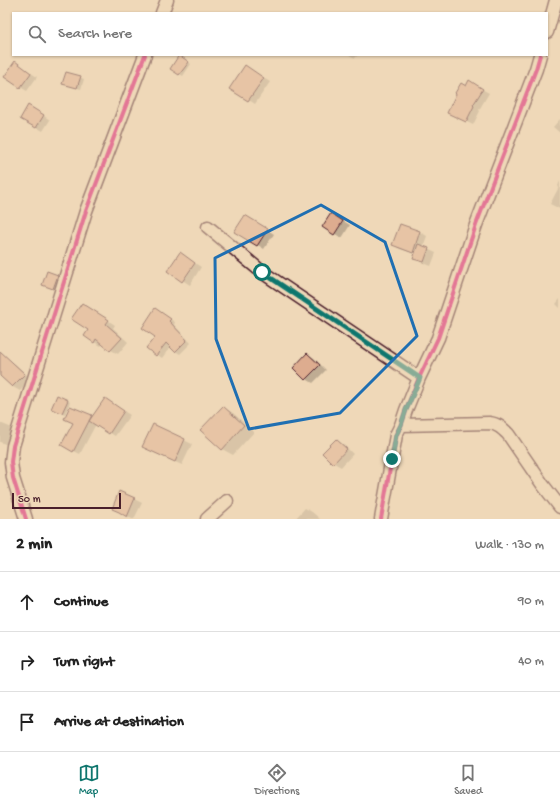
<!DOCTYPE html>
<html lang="en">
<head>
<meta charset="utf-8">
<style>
  :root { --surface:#fff; --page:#f2f2f2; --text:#222; --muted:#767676; --line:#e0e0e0; --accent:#0f766e }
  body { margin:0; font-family:"Gochi Hand",sans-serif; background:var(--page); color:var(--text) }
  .scale { position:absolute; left:12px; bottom:10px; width:109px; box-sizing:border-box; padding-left:4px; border:2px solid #4a1f2b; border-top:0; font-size:11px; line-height:14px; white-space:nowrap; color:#4a1f2b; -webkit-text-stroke:3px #efd8b8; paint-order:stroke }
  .stop { position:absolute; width:12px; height:12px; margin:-9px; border:3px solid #0f766e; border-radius:50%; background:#fff }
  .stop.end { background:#0f766e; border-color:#fff; box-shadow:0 1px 4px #0008 }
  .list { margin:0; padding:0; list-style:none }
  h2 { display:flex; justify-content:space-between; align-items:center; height:52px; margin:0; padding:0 16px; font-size:17px }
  h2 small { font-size:13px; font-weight:400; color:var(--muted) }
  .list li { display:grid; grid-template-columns:26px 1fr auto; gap:12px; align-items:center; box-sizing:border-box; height:60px; padding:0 16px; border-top:1px solid var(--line) }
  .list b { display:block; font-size:15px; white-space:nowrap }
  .list em { font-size:13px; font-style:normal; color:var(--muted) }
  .icon { flex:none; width:22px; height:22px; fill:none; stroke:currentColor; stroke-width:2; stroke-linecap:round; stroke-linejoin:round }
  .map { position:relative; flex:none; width:560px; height:519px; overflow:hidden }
  .search { position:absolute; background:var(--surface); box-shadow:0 1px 3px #0004; left:12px; right:12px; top:12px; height:44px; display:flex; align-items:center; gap:10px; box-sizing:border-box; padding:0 14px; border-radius:0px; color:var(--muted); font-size:15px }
  .sheet { height:232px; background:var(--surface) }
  nav { display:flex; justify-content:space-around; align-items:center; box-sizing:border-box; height:56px; border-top:1px solid var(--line); background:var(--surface); font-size:11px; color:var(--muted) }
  nav a { display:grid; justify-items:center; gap:2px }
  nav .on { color:var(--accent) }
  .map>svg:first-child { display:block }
  .shadow { fill:#0003 }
  .building { fill:#ddac8f; stroke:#4a1f2b }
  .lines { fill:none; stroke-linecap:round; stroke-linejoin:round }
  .street-casing { stroke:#4a1f2b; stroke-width:15 }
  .street { stroke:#efd8b8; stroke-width:12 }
  .cycleway-casing { stroke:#efd8b8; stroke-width:6 }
  .cycleway { stroke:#d6006c; stroke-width:4 }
  .route { stroke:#0f766e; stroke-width:5 }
  .marked { fill:none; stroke:#1f6fb2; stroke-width:3; stroke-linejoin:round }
</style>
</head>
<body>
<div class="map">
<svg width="560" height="519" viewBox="0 0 560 519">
  <rect width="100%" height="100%" fill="#efd8b8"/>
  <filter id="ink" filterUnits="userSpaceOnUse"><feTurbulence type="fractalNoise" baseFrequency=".025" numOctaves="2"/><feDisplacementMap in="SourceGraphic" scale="8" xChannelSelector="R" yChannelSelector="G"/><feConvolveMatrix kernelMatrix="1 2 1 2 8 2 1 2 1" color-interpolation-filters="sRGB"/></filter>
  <g filter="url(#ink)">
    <path class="shadow" d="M349,55H358L355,58Z
      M180,57L191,64L183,76L171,69Z
      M15,62L37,77L27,91L20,87Z
      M252,71L270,82L255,104L249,100Z
      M67,73L84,79L81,89L67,85Z
      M469,82L489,93L479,110L480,111L473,125L455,116L466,88Z
      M29,106L50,120L43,131L21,118Z
      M560,119V133L553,127Z
      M560,181V209L550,204L559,187L558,186Z
      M331,214L350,225L342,238L323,227Z
      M252,220L274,234L264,249L236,231Z
      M401,225L420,232L427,236L423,247L436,253L431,266L421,262L414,258L416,254L400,249L393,245Z
      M187,258L201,267L190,285L168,271Z
      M58,276L61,277L56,290L46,286Z
      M560,299V308L556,304Z
      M89,308L115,325L113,328L128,342L118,354L111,350L103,343L101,346L94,342Z
      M160,313L175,322L174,325L191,343L180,354L175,351L171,346L162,358L148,348L156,336Z
      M308,354L314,358L326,370L313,383L306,379L294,368Z
      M8,360L15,364L31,379L20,391L13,387L0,375V369Z
      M67,400L70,402L65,414L55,410Z
      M111,403L130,415L115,436L96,424L80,454L68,448L74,423L66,419L70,408L93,417Z
      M223,407L233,413L254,432L233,455L222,449Z
      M0,423L17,430L10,446L0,442Z
      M154,425L192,444L182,465L150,451Z
      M336,440L343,444L353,454L341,467L334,463L323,453Z
      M120,492L142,503L134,519H132L124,514Z
      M305,508L312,512L320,519H295Z"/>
    <path class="building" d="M179,55L189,62L179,75L170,69Z
      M15,61L31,73L20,88L4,77Z
      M245,65L264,78L248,101L229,89Z
      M66,72L81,76L77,88L62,84Z
      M469,80L483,89L473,105L474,106L466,122L447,113L456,94L455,93L461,83L466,86Z
      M28,105L44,115L36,128L20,119Z
      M331,213L343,221L334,235L322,227Z
      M245,215L268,229L257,246L234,232Z
      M400,224L420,231L413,253L392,245Z
      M418,244L429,248L424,262L413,259Z
      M180,252L195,263L182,282L167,271Z
      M47,271L58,275L53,289L42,285Z
      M82,303L109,320L106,324L122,338L110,351L96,339L94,343L84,336L88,330L71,319Z
      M155,308L171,319L169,321L187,340L175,352L166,343L156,356L146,348L155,337L142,328Z
      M0,351L25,374L12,387L0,376Z
      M307,353L320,365L305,380L293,368Z
      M57,395L68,400L62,413L51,409Z
      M105,398L124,411L109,434L89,421L73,452L61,445L73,423L64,419L70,406L92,415L89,421Z
      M223,406L244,425L222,450L200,430Z
      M153,424L185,439L175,462L142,447Z
      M336,439L347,449L333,464L322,453Z
      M119,491L135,498L127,517L119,512L112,509Z"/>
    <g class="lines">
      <defs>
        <path id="street" d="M162,13L167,0
          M547,32L553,11L556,0
          M208,227L262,272L419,378
          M401,425L489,423C498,424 502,428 508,434L543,485L560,507
          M26,519L13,478L11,462L13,446L86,211L145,55
          M207,519L227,501
          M381,519L396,435L401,425L406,410L419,378L438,338L476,225L536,69L540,55"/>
      </defs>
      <use href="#street" class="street-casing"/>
      <use href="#street" class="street"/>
      <defs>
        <path id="cycleway" d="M26,519L13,478L11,462L13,446L86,211L145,55
          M381,519L396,435L401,425L406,410L419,378L438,338L476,225L536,69L540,55"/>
      </defs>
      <use href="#cycleway" class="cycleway-casing"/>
      <use href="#cycleway" class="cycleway"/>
    </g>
  </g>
  <g class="lines" filter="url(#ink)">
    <path class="route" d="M262,272L420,378L406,410L401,425L396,435L392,459"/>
  </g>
  <path d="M0 0H560V519H0ZM321,205L385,242L417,336L340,413L249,429L216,339L215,258Z" fill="#efd8b8" fill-opacity=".55" fill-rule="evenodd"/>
  <path class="marked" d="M321,205L385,242L417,336L340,413L249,429L216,339L215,258Z"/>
</svg>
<div class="scale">50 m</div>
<div class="stop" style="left:262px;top:272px"></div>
<div class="stop end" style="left:392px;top:459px"></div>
<div class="search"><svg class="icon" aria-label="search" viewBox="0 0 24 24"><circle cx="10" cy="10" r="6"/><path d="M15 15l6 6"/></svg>Search here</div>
</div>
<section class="sheet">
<h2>2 min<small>Walk · 130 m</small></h2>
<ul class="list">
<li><svg class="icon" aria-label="ahead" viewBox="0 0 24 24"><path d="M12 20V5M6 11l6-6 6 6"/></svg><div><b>Continue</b></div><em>90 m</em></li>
<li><svg class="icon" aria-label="right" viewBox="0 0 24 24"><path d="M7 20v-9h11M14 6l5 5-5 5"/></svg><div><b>Turn right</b></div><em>40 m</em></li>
<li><svg class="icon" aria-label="arrive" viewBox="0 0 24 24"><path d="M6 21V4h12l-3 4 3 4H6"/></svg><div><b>Arrive at destination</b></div></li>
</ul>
</section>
<nav>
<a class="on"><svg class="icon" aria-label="map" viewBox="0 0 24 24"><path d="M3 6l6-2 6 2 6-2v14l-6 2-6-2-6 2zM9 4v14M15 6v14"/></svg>Map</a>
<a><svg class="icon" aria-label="directions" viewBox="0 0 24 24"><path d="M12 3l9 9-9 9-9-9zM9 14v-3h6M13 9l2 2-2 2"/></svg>Directions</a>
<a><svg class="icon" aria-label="saved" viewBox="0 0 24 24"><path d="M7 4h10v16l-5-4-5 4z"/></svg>Saved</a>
</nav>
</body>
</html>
